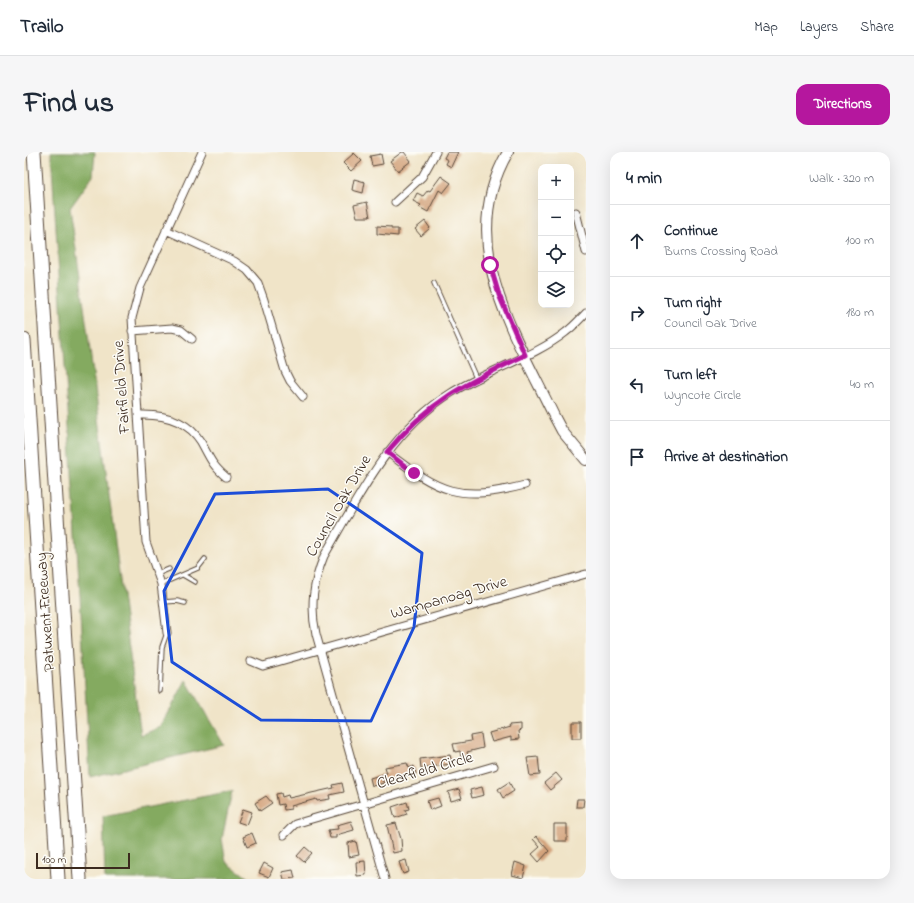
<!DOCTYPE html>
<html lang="en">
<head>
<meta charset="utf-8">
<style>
  :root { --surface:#fff; --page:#f6f6f7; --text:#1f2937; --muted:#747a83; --line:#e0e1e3; --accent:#b5179e }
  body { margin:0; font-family:"Indie Flower",sans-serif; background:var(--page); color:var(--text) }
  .controls { position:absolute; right:12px; top:12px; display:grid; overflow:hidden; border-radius:8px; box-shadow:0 4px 16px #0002 }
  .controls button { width:36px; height:36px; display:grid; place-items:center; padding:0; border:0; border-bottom:1px solid var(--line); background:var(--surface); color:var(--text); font:20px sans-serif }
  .scale { position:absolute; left:12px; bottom:10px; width:94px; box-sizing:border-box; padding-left:4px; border:2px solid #3b2a1e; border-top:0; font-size:11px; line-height:14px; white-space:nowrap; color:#3b2a1e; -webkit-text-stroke:3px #fdfcf7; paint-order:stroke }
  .stop { position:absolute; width:12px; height:12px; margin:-9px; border:3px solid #b5179e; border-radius:50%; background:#fff }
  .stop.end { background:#b5179e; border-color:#fff; box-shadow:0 1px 4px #0008 }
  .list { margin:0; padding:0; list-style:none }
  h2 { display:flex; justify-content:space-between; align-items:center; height:52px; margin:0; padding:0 16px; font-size:17px }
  h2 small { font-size:13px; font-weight:400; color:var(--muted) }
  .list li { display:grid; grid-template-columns:26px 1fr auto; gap:12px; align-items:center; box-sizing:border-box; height:72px; padding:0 16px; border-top:1px solid var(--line) }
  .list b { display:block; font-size:15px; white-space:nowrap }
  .list p { margin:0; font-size:13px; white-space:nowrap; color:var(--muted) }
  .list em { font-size:13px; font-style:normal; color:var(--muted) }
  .icon { flex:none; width:22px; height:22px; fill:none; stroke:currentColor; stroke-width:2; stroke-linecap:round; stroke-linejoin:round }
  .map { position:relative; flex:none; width:562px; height:727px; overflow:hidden; border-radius:12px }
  header { display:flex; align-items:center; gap:24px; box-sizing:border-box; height:56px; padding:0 20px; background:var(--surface); border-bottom:1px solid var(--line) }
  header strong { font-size:19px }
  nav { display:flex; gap:22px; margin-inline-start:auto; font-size:14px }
  .intro { display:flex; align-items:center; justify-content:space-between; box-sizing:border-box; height:96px; padding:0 24px }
  h1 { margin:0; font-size:28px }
  .button { padding:10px 18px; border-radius:12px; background:var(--accent); color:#fff; font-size:14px; font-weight:700 }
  main { display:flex; gap:24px; padding:0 24px }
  aside { flex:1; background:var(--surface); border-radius:12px; box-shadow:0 4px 16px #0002 }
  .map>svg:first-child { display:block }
  .forest { fill:#84aa60; stroke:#606a3f }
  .building { fill:#d3a37b }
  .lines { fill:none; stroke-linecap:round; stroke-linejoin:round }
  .lane-casing { stroke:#564638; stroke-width:5.5 }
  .street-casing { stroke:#564638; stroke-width:9 }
  .secondary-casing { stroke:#564638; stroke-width:12 }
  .highway-casing { stroke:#564638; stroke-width:15 }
  .lane { stroke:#fff; stroke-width:3.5 }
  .street { stroke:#fff; stroke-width:7 }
  .secondary { stroke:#fff; stroke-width:10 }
  .highway { stroke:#fff; stroke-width:13 }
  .route { stroke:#b5179e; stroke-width:5 }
  .marked { fill:none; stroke:#1d4ed8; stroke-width:3; stroke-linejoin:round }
  .labels { text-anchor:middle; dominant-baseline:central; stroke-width:3; stroke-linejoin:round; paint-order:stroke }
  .street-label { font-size:16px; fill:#3b2a1e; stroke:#fdfcf7 }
</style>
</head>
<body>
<header>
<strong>Trailo</strong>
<nav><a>Map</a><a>Layers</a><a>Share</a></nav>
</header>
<div class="intro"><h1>Find us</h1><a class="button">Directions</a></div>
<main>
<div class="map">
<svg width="562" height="727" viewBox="0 0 562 727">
  <rect width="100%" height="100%" fill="#fdfcf7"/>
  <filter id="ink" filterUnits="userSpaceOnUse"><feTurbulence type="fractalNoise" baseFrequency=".025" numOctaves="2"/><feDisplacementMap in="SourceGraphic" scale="8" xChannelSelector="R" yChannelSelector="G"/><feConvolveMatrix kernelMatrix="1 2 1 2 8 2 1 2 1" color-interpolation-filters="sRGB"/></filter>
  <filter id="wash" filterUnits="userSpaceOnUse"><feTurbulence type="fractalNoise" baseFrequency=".012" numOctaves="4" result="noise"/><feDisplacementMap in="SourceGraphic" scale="16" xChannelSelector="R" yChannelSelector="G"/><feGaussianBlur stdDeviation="0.9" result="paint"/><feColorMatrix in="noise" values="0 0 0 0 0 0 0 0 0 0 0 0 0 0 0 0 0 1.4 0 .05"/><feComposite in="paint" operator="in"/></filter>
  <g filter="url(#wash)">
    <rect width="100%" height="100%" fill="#f0e4c8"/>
    <path class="forest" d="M27,0H71L69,24L46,56C72,231 92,407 117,583L137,575L162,528L200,593L66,625L56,443Z
      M208,639L198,687L202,710L226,727H81L79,664Z"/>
    <g id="blocks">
      <path class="building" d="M378,0H380L387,9L374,19L366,9Z
        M423,0H434L427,15L422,12L424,8L420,6Z
        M330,1L338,9L327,19L319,11Z
        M357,2L359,12L348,14L346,4Z
        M417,24L427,31L419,41L415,38L404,60L395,55L397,53L389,49L393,41L399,44L404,38L406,39Z
        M330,27L341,30L339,41L328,38Z
        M343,50L346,65H333L330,53Z
        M401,69L406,76L397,84L391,77Z
        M353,74L367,75V77H374V84L353,82Z
        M548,570H557V586H548Z
        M497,572V578L494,579L495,587L487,588V585L468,590L465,581L486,575L485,573Z
        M457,582L459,596L443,600L444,604L437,605L436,599L431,600L429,592L447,589L446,584Z
        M426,603L428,612L397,616L396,607Z
        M514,605L516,623L506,624L503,606Z
        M383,611L385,616L390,614L392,622L358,628L360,631L348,634L346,626L363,621L361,615Z
        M532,621L538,628L526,638L520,631Z
        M485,630L490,639L479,646L474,637Z
        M318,631L320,640L305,643L306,647L293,649L292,647L267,654V657L260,658L259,652L254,653L252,642L257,641L258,645L264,643L265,646L310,636L309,633Z
        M458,635L460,643L448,646L446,638Z
        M435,637L438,646L427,649L424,640Z
        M242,644L248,651L236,659L231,651Z
        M414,646L417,654L406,658L403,649Z
        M553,647H560L559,655H552Z
        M383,650L385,657L381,658L383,662L371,666L368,655Z
        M219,657L228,660L223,673L214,670Z
        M327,669L330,678L312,683V686H306L304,678L314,677L313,673Z
        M372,671L377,687L378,699L369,701L363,673Z
        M530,672H543V689H530Z
        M228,681L232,691L223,695L219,685Z
        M512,684L525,699L515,710L508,702L516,695L509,687Z
        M332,689L335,703L325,705L324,691Z
        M281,695L288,701L280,710L273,704Z
        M382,708L385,720L379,722L375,710Z
        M341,709L342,723L333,724L332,710Z
        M491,710L502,714L499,726L488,723Z
        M240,711L249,716L245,725L235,721Z
        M269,718L271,726L260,727L258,720Z"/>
    </g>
  </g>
  <g filter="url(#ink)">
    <use href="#blocks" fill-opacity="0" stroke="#564638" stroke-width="1"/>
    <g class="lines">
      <defs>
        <path id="lane" d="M410,131L452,226
          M133,422L145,417
          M159,423L171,430
          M137,432L174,416L181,407
          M140,450L153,449L161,451
          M136,539L138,495L143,481"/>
        <path id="street" d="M371,50L398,25L412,0
          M552,60L562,100
          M142,78L210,109L223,118L234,131L240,148L261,219L266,229L279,245
          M108,179L148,176L157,178L168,187
          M114,263C138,262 163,267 177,290C186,306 187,312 202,325
          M363,300C416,341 435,350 501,333
          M143,481L137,432L122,390L108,166L116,136L178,0
          M227,509L239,514L562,422
          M260,683L271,672L281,669L470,614
          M361,727L292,482C286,454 289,431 300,404C335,344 366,279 427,241C462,219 511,205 542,180C549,175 556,167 562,161"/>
        <path id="secondary" d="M484,0C431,91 490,181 530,264L538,279L562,308"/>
        <path id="highway" d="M10,0L56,727
          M0,188L34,727"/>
      </defs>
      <use href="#lane" class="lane-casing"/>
      <use href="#street" class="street-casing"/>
      <use href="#secondary" class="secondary-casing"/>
      <use href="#highway" class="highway-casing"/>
      <use href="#lane" class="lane"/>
      <use href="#street" class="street"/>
      <use href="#secondary" class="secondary"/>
      <use href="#highway" class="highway"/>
    </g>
  </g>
  <g class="lines" filter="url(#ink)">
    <path class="route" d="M390,321L363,300C405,249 443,231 501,203L475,143L466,113"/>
  </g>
  <path class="marked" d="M304,337L398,401L390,475L347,569L237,568L148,510L140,439L191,342Z"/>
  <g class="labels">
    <g class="street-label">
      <text transform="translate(98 235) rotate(-94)">Fairfield Drive</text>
      <text transform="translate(315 354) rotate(-60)">Council Oak Drive</text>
      <text transform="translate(425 446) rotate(-16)">Wampanoag Drive</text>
      <text transform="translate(22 460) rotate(-94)">Patuxent Freeway</text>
      <text transform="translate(401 619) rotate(-16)">Clearfield Circle</text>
    </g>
  </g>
</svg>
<div class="controls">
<button>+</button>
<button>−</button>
<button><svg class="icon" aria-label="locate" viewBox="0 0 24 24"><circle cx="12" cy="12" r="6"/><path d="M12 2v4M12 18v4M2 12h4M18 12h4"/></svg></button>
<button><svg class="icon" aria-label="layers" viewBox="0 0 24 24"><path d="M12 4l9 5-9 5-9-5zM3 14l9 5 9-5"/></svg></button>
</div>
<div class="scale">100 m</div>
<div class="stop" style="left:466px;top:113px"></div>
<div class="stop end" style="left:390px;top:321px"></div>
</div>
<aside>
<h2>4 min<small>Walk · 320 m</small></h2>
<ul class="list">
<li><svg class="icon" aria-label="ahead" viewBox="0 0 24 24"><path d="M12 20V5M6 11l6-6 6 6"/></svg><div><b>Continue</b><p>Burns Crossing Road</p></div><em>100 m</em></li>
<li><svg class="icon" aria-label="right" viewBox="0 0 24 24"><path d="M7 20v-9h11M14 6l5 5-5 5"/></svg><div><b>Turn right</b><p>Council Oak Drive</p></div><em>180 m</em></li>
<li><svg class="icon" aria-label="left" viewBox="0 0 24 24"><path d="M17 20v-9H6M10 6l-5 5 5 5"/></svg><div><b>Turn left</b><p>Wyncote Circle</p></div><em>40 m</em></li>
<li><svg class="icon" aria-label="arrive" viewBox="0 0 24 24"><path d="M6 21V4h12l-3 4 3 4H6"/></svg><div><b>Arrive at destination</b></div></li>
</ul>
</aside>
</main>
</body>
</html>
